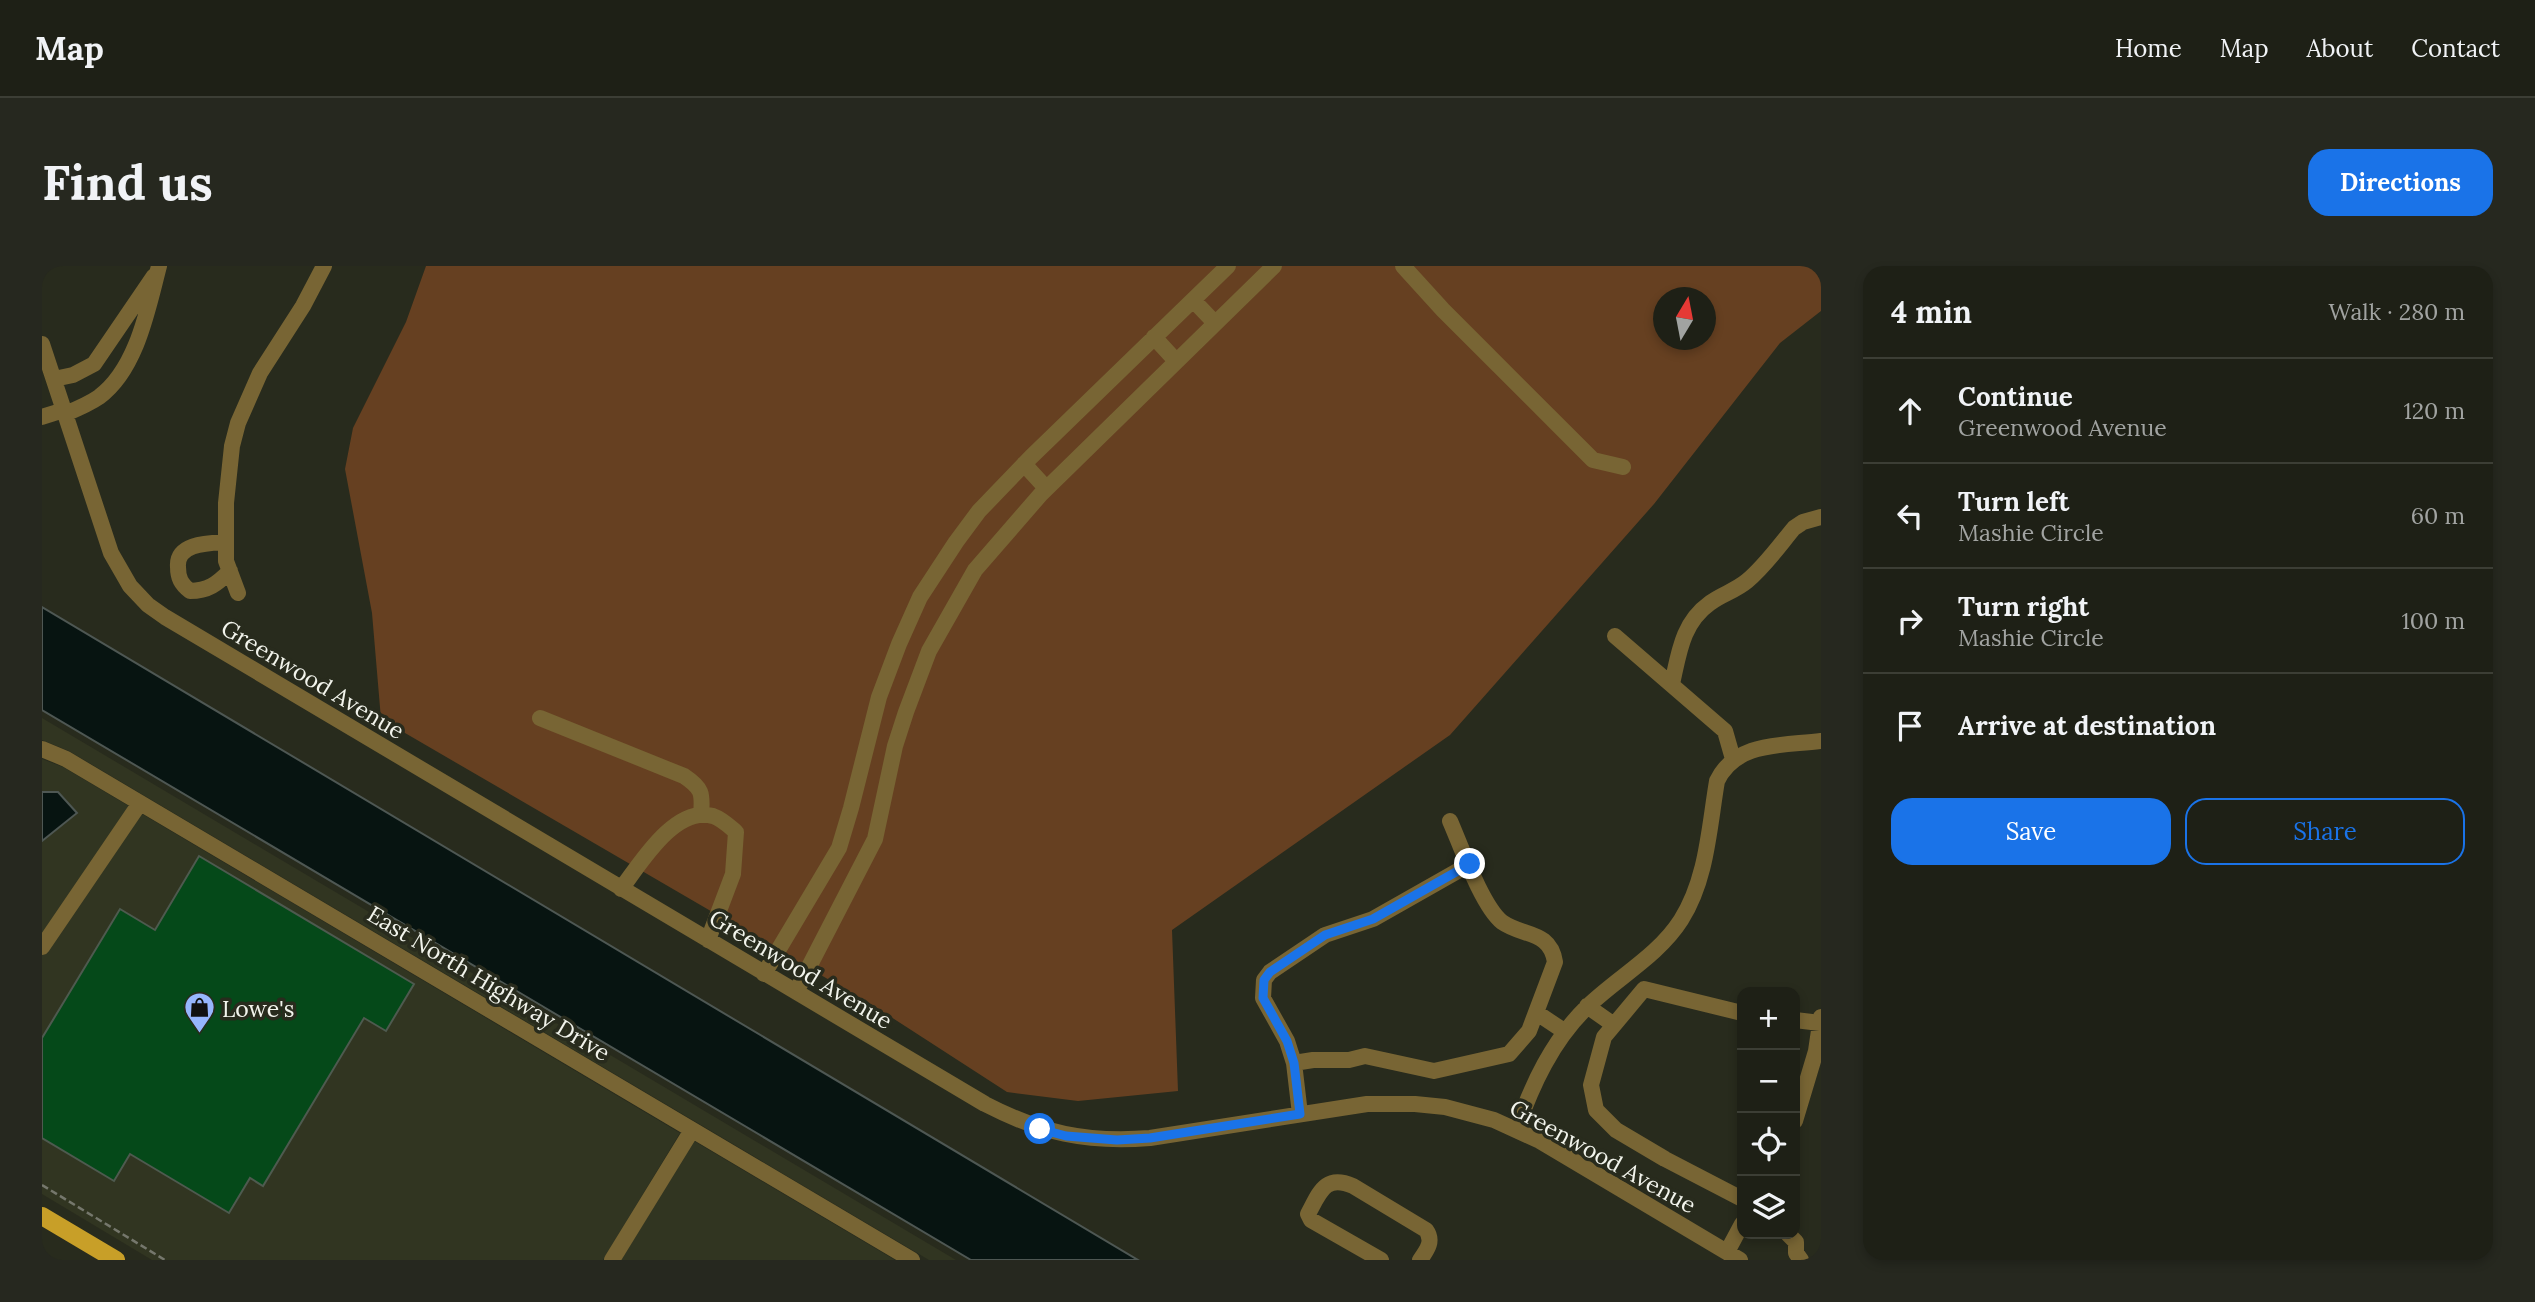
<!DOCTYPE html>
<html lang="en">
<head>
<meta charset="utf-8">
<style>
  :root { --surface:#1e2016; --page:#26281f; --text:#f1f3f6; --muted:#a1a3a1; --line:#3c3e35; --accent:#1a73e8 }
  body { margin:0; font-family:Lora,serif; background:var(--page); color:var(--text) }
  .controls { position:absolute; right:21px; bottom:21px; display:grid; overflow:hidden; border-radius:14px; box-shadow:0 4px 10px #0003 }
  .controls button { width:63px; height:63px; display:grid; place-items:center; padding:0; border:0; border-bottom:2px solid var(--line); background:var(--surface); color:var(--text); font:35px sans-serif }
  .compass { position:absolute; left:1611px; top:21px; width:63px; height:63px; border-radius:50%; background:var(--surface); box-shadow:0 4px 10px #0003; rotate:10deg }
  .stop { position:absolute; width:21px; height:21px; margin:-16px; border:5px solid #1a73e8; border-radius:50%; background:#fff }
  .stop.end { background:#1a73e8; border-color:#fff; box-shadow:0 2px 7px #0008 }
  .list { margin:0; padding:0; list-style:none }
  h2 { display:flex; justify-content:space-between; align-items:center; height:91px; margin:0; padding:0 28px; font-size:30px }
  h2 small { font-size:23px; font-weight:400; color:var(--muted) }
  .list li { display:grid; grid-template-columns:46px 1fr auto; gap:21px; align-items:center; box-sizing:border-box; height:105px; padding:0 28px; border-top:2px solid var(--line) }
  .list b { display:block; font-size:26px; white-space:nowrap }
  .list p { margin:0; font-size:23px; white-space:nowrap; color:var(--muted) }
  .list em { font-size:23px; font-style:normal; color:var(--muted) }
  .actions { display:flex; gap:14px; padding:21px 28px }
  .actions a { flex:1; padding:16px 0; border:2px solid var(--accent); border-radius:21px; text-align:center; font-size:24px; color:var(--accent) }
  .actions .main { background:var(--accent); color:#fff }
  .icon { flex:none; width:38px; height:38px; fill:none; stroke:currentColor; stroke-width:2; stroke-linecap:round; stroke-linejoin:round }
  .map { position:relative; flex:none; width:1779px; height:994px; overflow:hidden; border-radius:21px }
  header { display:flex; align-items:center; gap:42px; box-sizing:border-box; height:98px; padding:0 35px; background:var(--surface); border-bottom:2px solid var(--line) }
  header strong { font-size:33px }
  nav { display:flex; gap:38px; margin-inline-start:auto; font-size:24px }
  .intro { display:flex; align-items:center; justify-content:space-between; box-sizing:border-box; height:168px; padding:0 42px }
  h1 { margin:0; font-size:49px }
  .button { padding:18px 32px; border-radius:21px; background:var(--accent); color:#fff; font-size:24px; font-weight:700 }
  main { display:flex; gap:42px; padding:0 42px }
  aside { flex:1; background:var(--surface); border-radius:21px; box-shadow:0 4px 10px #0003 }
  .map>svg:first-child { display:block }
  .built { fill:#313521 }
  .green { fill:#664021; fill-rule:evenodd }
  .water { fill:#071411; stroke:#4e5753; stroke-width:2 }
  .building { fill:#054919; stroke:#4e5a4f; stroke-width:2 }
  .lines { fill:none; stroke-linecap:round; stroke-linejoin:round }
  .path { stroke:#75776c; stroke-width:2.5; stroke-dasharray:7 3.5; stroke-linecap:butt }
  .minor { stroke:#786534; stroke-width:16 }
  .major { stroke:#c89f28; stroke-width:18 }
  .route { stroke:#1a73e8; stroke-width:9 }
  .labels { text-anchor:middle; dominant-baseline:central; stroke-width:7; stroke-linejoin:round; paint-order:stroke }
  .street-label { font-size:23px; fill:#f2f4ec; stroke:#282b1d }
  .poi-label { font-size:23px; fill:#f2f4ec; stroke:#282b1d; text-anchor:start }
</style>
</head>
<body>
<header>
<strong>Map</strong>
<nav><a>Home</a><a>Map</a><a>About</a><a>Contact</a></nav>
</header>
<div class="intro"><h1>Find us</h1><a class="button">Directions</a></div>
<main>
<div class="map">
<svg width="1779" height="994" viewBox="0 0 1779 994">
  <rect width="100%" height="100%" fill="#282b1d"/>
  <path class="built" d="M0,452L86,503L914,994H887L27,485L0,474Z
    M0,493L21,501L638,867L561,994H110L0,928V575L16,526H0Z
    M652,875L853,994H579Z"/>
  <path class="green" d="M384,0H1779V45L1738,77L1612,238L1408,469L1130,664L1136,825L1036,835L965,826L832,740L339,453L330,347L303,203L311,162L364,56ZM1622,32H1664V74H1622Z"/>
  <path class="water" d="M0,341L1096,994H929L0,444Z
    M0,526H16L35,547L0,575Z"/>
  <path class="building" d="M157,590L372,718L344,765L322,752L221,920L208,912L187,947L88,888L72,915L0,872V772L78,643L113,664Z"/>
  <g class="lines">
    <path class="path" d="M0,919L123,994"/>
    <path class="minor" d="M1361,0L1401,44L1551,194L1581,201
      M1151,34L1173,57
      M1112,71L1134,95
      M0,78L69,287L88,320L106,339L123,351L943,838C999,867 1044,877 1108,872L1325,838H1373L1403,841L1452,854L1498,875L1698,994
      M12,113L31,109L52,98L112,10
      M23,148C35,143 47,138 57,131C95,103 106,42 117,0
      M0,151L22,144
      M982,198L1004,222
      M184,276C167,277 134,277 136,301C136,312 139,318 148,325C166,325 175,318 188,305
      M196,327L184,295V237L190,180L196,157L218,107L261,40L282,0
      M1573,370L1683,465L1691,493
      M1630,418C1637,387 1640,357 1668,337C1680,328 1693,325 1705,315C1723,300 1737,280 1752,262L1761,256L1779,251
      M498,452L642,510C660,522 661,527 659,549
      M0,483L24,493L870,994
      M579,623C598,598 633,539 671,550C680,553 687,560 694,566L691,608L666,674
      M0,681L98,537
      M722,708L797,582L809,542L837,431L857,378L878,331L914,276L937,245L989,191L1186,0
      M754,726L833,573L853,480L864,446L887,385L933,304L999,228L1232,0
      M1545,740L1572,759
      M1495,747L1522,765
      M1700,747L1602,723L1562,771L1549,819L1554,844L1574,864L1623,893L1700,933
      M1753,754L1778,757
      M1252,797L1271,794H1307L1323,790L1392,805L1467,788L1487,765L1513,696C1508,664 1481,671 1460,656C1440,640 1419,580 1408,555
      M1258,848L1252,797L1245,775L1221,732L1222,714L1228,706L1283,669L1331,653L1428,598
      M1753,855L1774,785L1779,751
      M1474,864C1490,819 1510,775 1545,741C1576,711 1616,690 1639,654C1665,613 1667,562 1675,515C1694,475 1741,480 1779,475
      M1746,968L1754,976V987L1759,994
      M1685,986L1700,958
      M570,994L650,864
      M1339,994L1269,954L1266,948C1278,926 1283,908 1311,920L1384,964C1392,975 1385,984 1378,994"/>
    <path class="major" d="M0,950L74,994"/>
  </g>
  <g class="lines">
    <path class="route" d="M998,863L1024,870L1075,874L1108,872L1258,848L1252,797L1245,775L1221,732L1222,714L1228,706L1283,669L1331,653L1428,598"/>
  </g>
  <defs>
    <symbol id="shop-pin" viewBox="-11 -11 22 30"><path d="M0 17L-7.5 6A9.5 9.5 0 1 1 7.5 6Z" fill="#96b6fd" stroke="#282b1d"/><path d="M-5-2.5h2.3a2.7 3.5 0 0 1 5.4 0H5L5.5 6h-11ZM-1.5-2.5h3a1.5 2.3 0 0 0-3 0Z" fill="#111"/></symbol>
  </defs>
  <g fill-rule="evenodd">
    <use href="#shop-pin" x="140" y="724" width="35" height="47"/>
  </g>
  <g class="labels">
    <g class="street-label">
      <text transform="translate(271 413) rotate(31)">Greenwood Avenue</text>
      <text transform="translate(759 703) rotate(31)">Greenwood Avenue</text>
      <text transform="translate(447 717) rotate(31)">East North Highway Drive</text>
      <text transform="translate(1561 890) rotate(29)">Greenwood Avenue</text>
    </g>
    <g class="poi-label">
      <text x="180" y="742">Lowe's</text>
    </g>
  </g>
</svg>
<div class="controls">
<button>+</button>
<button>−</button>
<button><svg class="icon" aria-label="locate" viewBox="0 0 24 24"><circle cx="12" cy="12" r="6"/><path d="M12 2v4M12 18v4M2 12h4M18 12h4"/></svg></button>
<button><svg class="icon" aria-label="layers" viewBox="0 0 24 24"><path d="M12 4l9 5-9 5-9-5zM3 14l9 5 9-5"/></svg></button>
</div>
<svg class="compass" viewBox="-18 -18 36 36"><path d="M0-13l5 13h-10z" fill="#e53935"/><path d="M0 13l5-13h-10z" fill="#a1a3a1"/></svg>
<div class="stop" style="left:998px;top:863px"></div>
<div class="stop end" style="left:1428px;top:598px"></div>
</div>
<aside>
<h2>4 min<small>Walk · 280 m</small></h2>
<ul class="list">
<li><svg class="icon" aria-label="ahead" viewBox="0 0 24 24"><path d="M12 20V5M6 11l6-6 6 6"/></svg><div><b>Continue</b><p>Greenwood Avenue</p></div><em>120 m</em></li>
<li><svg class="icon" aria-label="left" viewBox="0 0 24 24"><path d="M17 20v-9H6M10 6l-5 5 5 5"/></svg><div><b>Turn left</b><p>Mashie Circle</p></div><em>60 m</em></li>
<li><svg class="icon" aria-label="right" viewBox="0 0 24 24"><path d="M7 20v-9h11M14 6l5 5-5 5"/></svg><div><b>Turn right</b><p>Mashie Circle</p></div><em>100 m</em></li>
<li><svg class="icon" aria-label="arrive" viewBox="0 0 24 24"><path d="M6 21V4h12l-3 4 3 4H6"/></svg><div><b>Arrive at destination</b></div></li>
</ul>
<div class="actions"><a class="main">Save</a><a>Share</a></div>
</aside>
</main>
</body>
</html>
